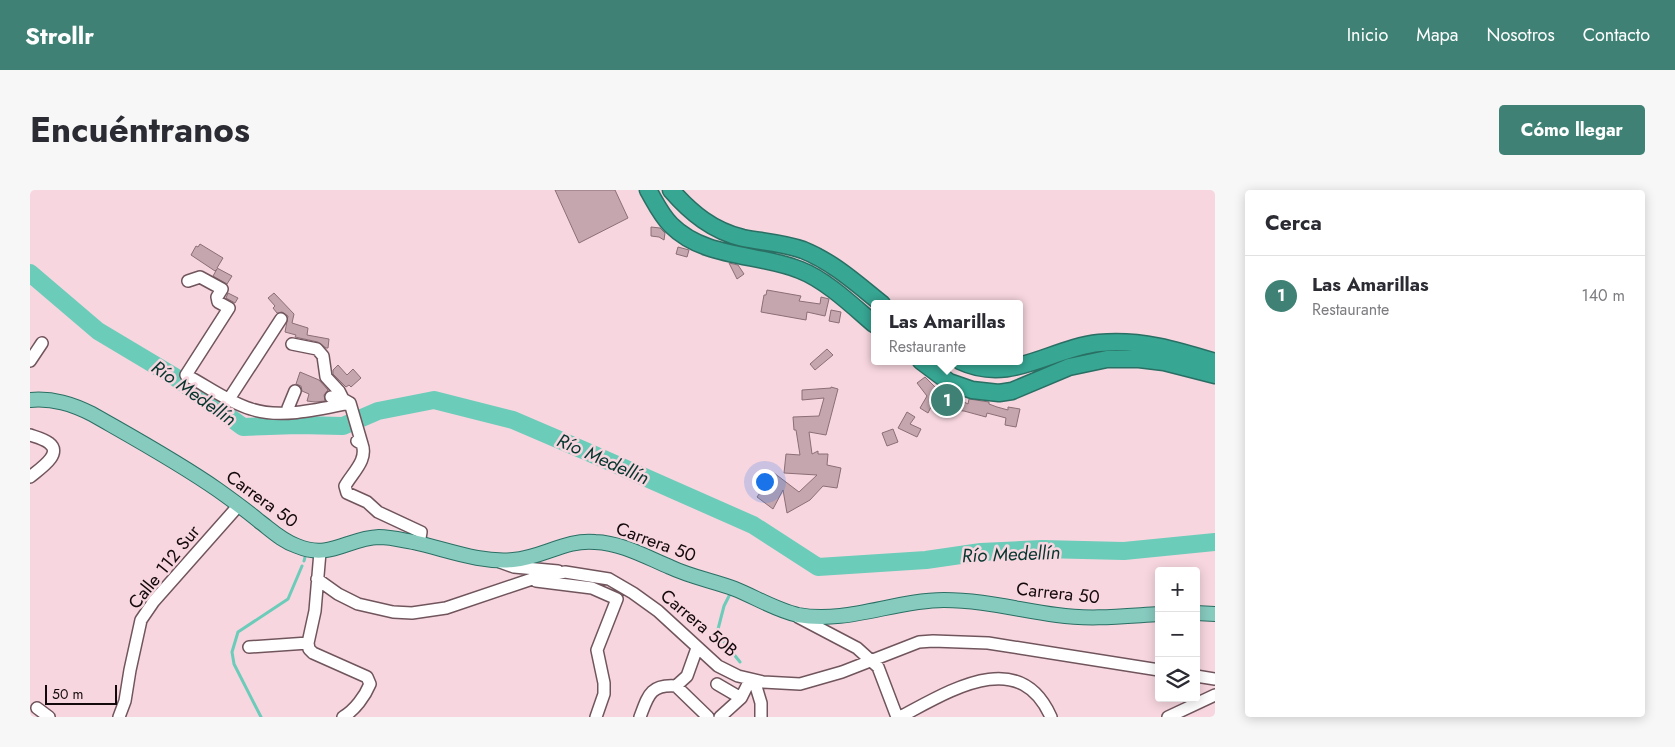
<!DOCTYPE html>
<html lang="es">
<head>
<meta charset="utf-8">
<style>
  :root { --surface:#fff; --page:#f7f7f7; --text:#2b2b33; --muted:#7c7c81; --line:#e1e1e2; --accent:#3f8275 }
  body { margin:0; font-family:Jost,sans-serif; background:var(--page); color:var(--text) }
  .controls { position:absolute; right:15px; bottom:15px; display:grid; overflow:hidden; border-radius:5px; box-shadow:0 2px 12px #0003 }
  .controls button { width:45px; height:45px; display:grid; place-items:center; padding:0; border:0; border-bottom:1px solid var(--line); background:var(--surface); color:var(--text); font:25px sans-serif }
  .scale { position:absolute; left:15px; bottom:12px; width:72px; box-sizing:border-box; padding-left:5px; border:2px solid #13090c; border-top:0; font-size:14px; line-height:18px; white-space:nowrap; color:#13090c; -webkit-text-stroke:4px #f7d6df; paint-order:stroke }
  .you { position:absolute; left:734px; top:291px; width:18px; height:18px; margin:-12px; border:4px solid #fff; border-radius:50%; background:#1a73e8; box-shadow:0 0 0 8px #1a73e833 }
  .badge { display:grid; place-items:center; width:32px; height:32px; border-radius:50%; background:var(--accent); color:#fff; font-size:16px; font-weight:700 }
  .pin { position:absolute; translate:-50% -50%; border:2px solid #fff; box-shadow:0 1px 5px #0006 }
  .popup { position:absolute; left:841px; top:110px; width:152px; height:65px; box-sizing:border-box; display:grid; place-content:center; border-radius:5px; background:var(--surface); filter:drop-shadow(0 1px 4px #0005); font-size:16px; white-space:nowrap; color:var(--muted) }
  .popup b { font-size:19px; color:var(--text) }
  .popup::after { content:''; position:absolute; left:50%; top:100%; margin-left:-10px; border:10px solid transparent; border-top-color:var(--surface) }
  .list { margin:0; padding:0; list-style:none }
  h2 { display:flex; justify-content:space-between; align-items:center; height:65px; margin:0; padding:0 20px; font-size:21px }
  h2 small { font-size:16px; font-weight:400; color:var(--muted) }
  .list li { display:grid; grid-template-columns:32px 1fr auto; gap:15px; align-items:center; box-sizing:border-box; height:80px; padding:0 20px; border-top:1px solid var(--line) }
  .list b { display:block; font-size:19px; white-space:nowrap }
  .list p { margin:0; font-size:16px; white-space:nowrap; color:var(--muted) }
  .list em { font-size:16px; font-style:normal; color:var(--muted) }
  .icon { flex:none; width:28px; height:28px; fill:none; stroke:currentColor; stroke-width:2; stroke-linecap:round; stroke-linejoin:round }
  .map { position:relative; flex:none; width:1185px; height:527px; overflow:hidden; border-radius:5px }
  header { display:flex; align-items:center; gap:30px; box-sizing:border-box; height:70px; padding:0 25px; background:var(--accent); color:#fff }
  header strong { font-size:24px }
  nav { display:flex; gap:28px; margin-inline-start:auto; font-size:18px }
  .intro { display:flex; align-items:center; justify-content:space-between; box-sizing:border-box; height:120px; padding:0 30px }
  h1 { margin:0; font-size:35px }
  .button { padding:12px 22px; border-radius:5px; background:var(--accent); color:#fff; font-size:18px; font-weight:700 }
  main { display:flex; gap:30px; padding:0 30px }
  aside { flex:1; background:var(--surface); border-radius:5px; box-shadow:0 2px 12px #0003 }
  .map>svg:first-child { display:block }
  .lines { fill:none; stroke-linecap:round; stroke-linejoin:round }
  .stream { stroke:#6bccb9; stroke-width:3 }
  .river { stroke:#6bccb9; stroke-width:18 }
  .building { fill:#c5a6ae; stroke:#8b6e76 }
  .minor-casing { stroke:#71555d; stroke-width:14 }
  .major-casing { stroke:#2a6f64; stroke-width:16 }
  .highway-casing { stroke:#2a6f64; stroke-width:19 }
  .minor { stroke:#fff; stroke-width:11 }
  .major { stroke:#87cabe; stroke-width:14 }
  .highway { stroke:#37a693; stroke-width:16 }
  .labels { text-anchor:middle; dominant-baseline:central; stroke-width:5; stroke-linejoin:round; paint-order:stroke }
  .street-label { font-size:18px; fill:#13090c; stroke:#f7d6df }
  .water-label { font-size:19px; font-style:italic; fill:#06352e; stroke:#f7d6df }
</style>
</head>
<body>
<header>
<strong>Strollr</strong>
<nav><a>Inicio</a><a>Mapa</a><a>Nosotros</a><a>Contacto</a></nav>
</header>
<div class="intro"><h1>Encuéntranos</h1><a class="button">Cómo llegar</a></div>
<main>
<div class="map">
<svg width="1185" height="527" viewBox="0 0 1185 527">
  <rect width="100%" height="100%" fill="#f7d6df"/>
  <g class="lines">
    <path class="stream" d="M274,371L275,367
      M699,406L694,416L687,443L710,472
      M231,527L204,474L202,462L208,442L258,409L272,376"/>
    <path class="river" d="M0,83L68,141L145,187L213,237L268,235L313,236L348,221L404,210L483,230L560,263L723,335L788,377L896,370L951,362L1012,359L1094,361L1185,352"/>
  </g>
  <path class="building" d="M525,0H585L598,28L549,53Z
    M621,37L630,38L635,43L634,50L629,47L621,46Z
    M170,54L193,68L187,78L202,86L197,94L183,86L187,79L185,81L161,65L166,56L168,57Z
    M648,57L659,60L657,67L646,64Z
    M699,73L708,75L714,84L707,89Z
    M737,100L771,106L769,111L790,114L791,107L799,109L795,126L777,122L776,130L731,122L734,105H736Z
    M198,103L208,108L205,113L196,108Z
    M244,103L264,124L262,133L278,138L277,145L299,149L298,158H296L288,152L265,147L266,145L255,142L258,126L252,122L247,123L243,118L245,116L238,108Z
    M801,120L811,122L809,133L799,131Z
    M797,159L803,165L785,180L780,174Z
    M308,175L317,185L323,179L331,188L321,197L319,195L316,197L303,184V180Z
    M270,182L289,190L298,200L294,205L295,211L285,212L277,211L279,204L272,201L271,196L266,194Z
    M895,187L906,198L938,214L939,209L959,212V214L967,217L978,220V217L990,219L986,237L975,235L976,228L957,223L956,227L934,221L924,220L923,222L903,213L898,223L890,218L897,206L887,193Z
    M801,197L808,199L796,245L779,242L782,264L788,261V264H798L797,275L811,278L807,298L793,296L780,310L757,323L753,300L743,319L727,307L744,283L769,302L787,285L754,283L756,264L770,265L766,240H764L763,227L789,226L794,208L772,210V200L801,198Z
    M877,222L885,227L880,234L891,239L887,247L868,238Z
    M863,239L868,252L857,256L852,243Z"/>
  <g class="lines">
    <defs>
      <path id="minor" d="M158,91L170,87L192,99L187,107L188,112L199,118L156,185C177,196 198,212 221,219C250,229 291,219 320,213
        M262,154L287,159L293,166L296,187L309,201L313,209L320,213
        M0,171L12,153
        M301,207L313,209
        M199,209L251,129
        M320,213L332,254
        M258,222V218L265,201
        M0,245C6,247 14,249 19,253C34,264 8,280 0,287
        M327,251L332,254C338,270 323,282 315,296L317,303L337,312L348,322L391,342L389,354
        M290,362L285,421L278,453L279,459L283,463L337,487L340,494C335,506 325,520 313,527
        M470,372L484,377L528,381
        M287,389L308,404L328,414L363,422L382,423L416,418L502,389L535,382L579,389L603,403L628,421L688,476L708,486L733,492L770,494L812,482L889,452L903,451L958,453L1129,480
        M506,391L562,398L587,409L567,460L574,493V504L566,527
        M768,427L827,458L848,477L867,527
        M219,457L278,453
        M1166,486L1185,489
        M724,490L731,513V527
        M687,494L711,508
        M646,496L678,527
        M7,518L19,527
        M89,527L95,511L100,480L111,430L124,411L209,315
        M610,527C618,506 620,494 646,496L657,486L667,458
        M690,527L711,508L720,490
        M870,527C918,502 989,455 1021,527
        M1138,527L1185,505"/>
      <path id="major" d="M0,210C23,208 42,214 62,224C104,248 148,272 188,300C202,310 216,320 229,331C241,340 252,351 267,356C300,370 318,348 349,347C360,347 372,350 383,352C416,359 449,373 483,370C512,368 536,349 565,352C592,353 616,367 640,377C661,387 684,391 705,399C725,407 746,420 768,425C817,434 865,410 914,410C953,410 989,420 1027,425C1060,430 1095,426 1129,424
        M1166,423L1185,424"/>
      <path id="highway" d="M618,0C625,12 631,25 641,35C675,69 728,63 770,80C796,90 823,116 844,134
        M641,0C661,23 683,41 713,48C733,52 754,53 773,60C803,72 827,94 852,114
        M891,171L919,192L942,200L969,203L982,201L1039,177L1077,169H1109L1134,172L1185,185
        M930,171C981,195 1020,158 1069,153C1110,149 1147,160 1185,172"/>
    </defs>
    <use href="#minor" class="minor-casing"/>
    <use href="#major" class="major-casing"/>
    <use href="#highway" class="highway-casing"/>
    <use href="#minor" class="minor"/>
    <use href="#major" class="major"/>
    <use href="#highway" class="highway"/>
  </g>
  <g class="labels">
    <g class="street-label">
      <text transform="translate(232 309) rotate(36)">Carrera 50</text>
      <text transform="translate(626 352) rotate(20)">Carrera 50</text>
      <text transform="translate(134 377) rotate(-51)">Calle 112 Sur</text>
      <text transform="translate(1028 403) rotate(6)">Carrera 50</text>
      <text transform="translate(669 433) rotate(40)">Carrera 50B</text>
    </g>
    <g class="water-label">
      <text transform="translate(164 203) rotate(35)">Río Medellín</text>
      <text transform="translate(573 269) rotate(24)">Río Medellín</text>
      <text transform="translate(981 364) rotate(-2)">Río Medellín</text>
    </g>
  </g>
</svg>
<div class="controls">
<button>+</button>
<button>−</button>
<button><svg class="icon" aria-label="layers" viewBox="0 0 24 24"><path d="M12 4l9 5-9 5-9-5zM3 14l9 5 9-5"/></svg></button>
</div>
<div class="scale">50 m</div>
<div class="you"></div>
<div class="pin badge" style="left:917px;top:210px">1</div>
<div class="popup"><b>Las Amarillas</b>Restaurante</div>
</div>
<aside>
<h2>Cerca<small></small></h2>
<ul class="list">
<li><span class="badge">1</span><div><b>Las Amarillas</b><p>Restaurante</p></div><em>140 m</em></li>
</ul>
</aside>
</main>
</body>
</html>
